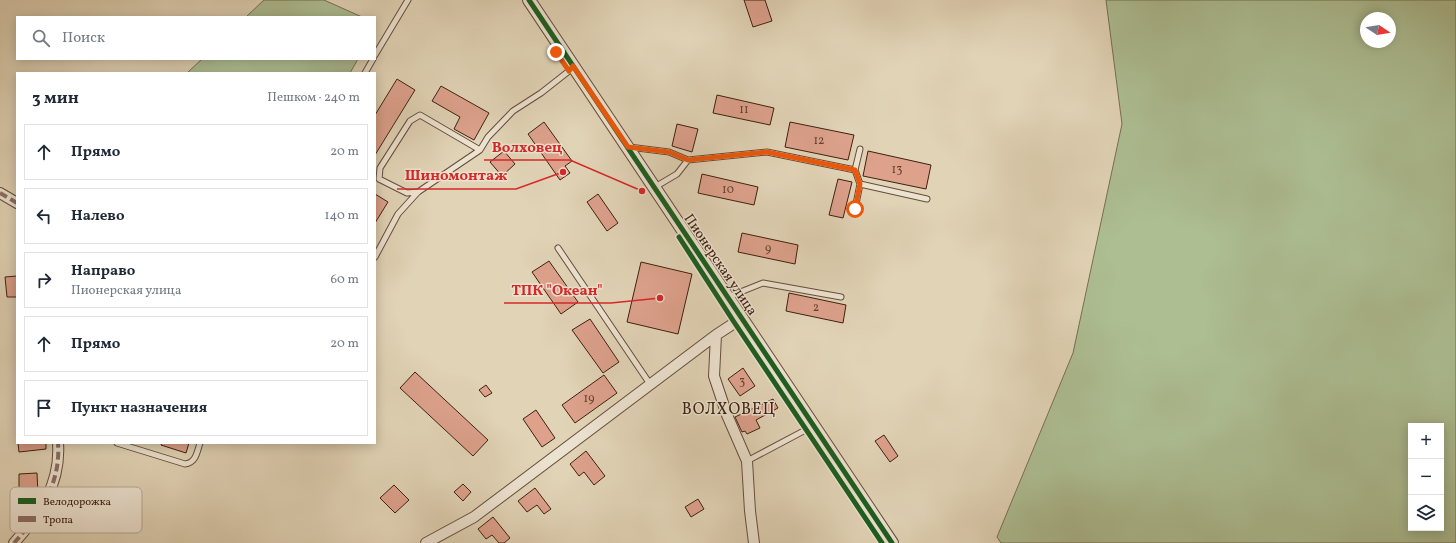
<!DOCTYPE html>
<html lang="ru">
<head>
<meta charset="utf-8">
<style>
  :root { --surface:#fff; --page:#f6f6f7; --text:#1f2937; --muted:#747a83; --line:#e0e1e3 }
  body { margin:0; font-family:Vollkorn,serif; background:var(--page); color:var(--text) }
  .controls { position:absolute; right:12px; bottom:12px; display:grid; overflow:hidden; border-radius:0px; box-shadow:0 2px 10px #0003 }
  .controls button { width:36px; height:36px; display:grid; place-items:center; padding:0; border:0; border-bottom:1px solid var(--line); background:var(--surface); color:var(--text); font:20px sans-serif }
  .compass { position:absolute; left:1360px; top:12px; width:36px; height:36px; border-radius:50%; background:var(--surface); box-shadow:0 2px 10px #0003; rotate:102deg }
  .stop { position:absolute; width:12px; height:12px; margin:-9px; border:3px solid #ea580c; border-radius:50%; background:#fff }
  .stop.end { background:#ea580c; border-color:#fff; box-shadow:0 1px 4px #0008 }
  .list { margin:0; padding:0; list-style:none }
  h2 { display:flex; justify-content:space-between; align-items:center; height:52px; margin:0; padding:0 16px; font-size:17px }
  h2 small { font-size:13px; font-weight:400; color:var(--muted) }
  .list li { display:grid; grid-template-columns:26px 1fr auto; gap:12px; align-items:center; box-sizing:border-box; height:56px; margin:0 8px 8px; padding:0 8px; border:1px solid var(--line); border-radius:0px }
  .list b { display:block; font-size:15px; white-space:nowrap }
  .list p { margin:0; font-size:13px; white-space:nowrap; color:var(--muted) }
  .list em { font-size:13px; font-style:normal; color:var(--muted) }
  .icon { flex:none; width:22px; height:22px; fill:none; stroke:currentColor; stroke-width:2; stroke-linecap:round; stroke-linejoin:round }
  .map { position:relative; flex:none; width:1456px; height:543px; overflow:hidden }
  .search { position:absolute; background:var(--surface); box-shadow:0 2px 10px #0003; left:16px; top:16px; width:360px; height:44px; display:flex; align-items:center; gap:10px; box-sizing:border-box; padding:0 14px; border-radius:0px; color:var(--muted); font-size:15px }
  .panel { position:absolute; background:var(--surface); box-shadow:0 2px 10px #0003; left:16px; top:72px; width:360px; height:372px; border-radius:0px }
  .map>svg:first-child { display:block }
  .green { fill:#adbe93; stroke:#766f52; fill-rule:evenodd }
  .building { fill:#dda18c; stroke:#3e2010 }
  .lines { fill:none; stroke-linecap:round; stroke-linejoin:round }
  .service-casing { stroke:#674d3a; stroke-width:7 }
  .minor-casing { stroke:#674d3a; stroke-width:12 }
  .tertiary-casing { stroke:#674d3a; stroke-width:14 }
  .service { stroke:#ece2d0; stroke-width:5 }
  .minor { stroke:#ece2d0; stroke-width:10 }
  .tertiary { stroke:#ece2d0; stroke-width:12 }
  .quiet { stroke:#8d6e63; stroke-width:4; stroke-dasharray:8 4; stroke-linecap:butt }
  .cycleway-casing { stroke:#ece2d0; stroke-width:8 }
  .cycleway { stroke:#1b5e20; stroke-width:5 }
  .route { stroke:#ea580c; stroke-width:5 }
  .labels { text-anchor:middle; dominant-baseline:central; stroke-width:3; stroke-linejoin:round; paint-order:stroke }
  .number-label { font-size:12px; fill:#66402f }
  .street-label { font-size:14px; fill:#3e2010; stroke:#ece2d0 }
  .quarter-label { font-size:16px; letter-spacing:1px; fill:#3e2010; stroke:#ece2d0 }
  .key { fill:#ece2d0; stroke:#b8a896; stroke-width:1 }
  .key-label { font-size:11px; fill:#3e2010 }
  .leader { fill:none; stroke:#d62828; stroke-width:1.5 }
  .callout-dot { fill:#d62828; stroke:#ece2d0; stroke-width:1.5 }
  .callout-label { font-size:15px; text-anchor:middle; font-weight:bold; fill:#d62828; stroke:#ece2d0; stroke-width:3; stroke-linejoin:round; paint-order:stroke }
</style>
</head>
<body>
<div class="map">
<svg width="1456" height="543" viewBox="0 0 1456 543">
  <rect width="100%" height="100%" fill="#e1d3b6"/>
  <filter id="stains"><feTurbulence type="fractalNoise" baseFrequency=".005" numOctaves="4"/><feColorMatrix values="0 0 0 0 .2 0 0 0 0 .09 0 0 0 0 .02 0 0 0 .5 -.17"/></filter>
  <radialGradient id="worn" r=".72"><stop offset=".6" stop-color="#630" stop-opacity="0"/><stop offset="1" stop-color="#630" stop-opacity=".3"/></radialGradient>
  <path class="green" d="M264,0H324L362,17H246Z
    M1106,0H1456V543H1001L997,537L1073,353L1122,124ZM1366,18H1390V42H1366ZM1411,426H1441V528H1411Z
    M202,59H358L350,73H187Z"/>
  <path class="building" d="M744,0H765L772,21L753,27Z
    M397,79L415,90L375,155V115Z
    M441,86L489,113L474,140L454,129L460,117L432,101Z
    M717,95L774,108L770,125L713,113Z
    M544,122L572,161L565,166L570,173L560,180L528,134Z
    M790,122L854,135L848,160L785,147Z
    M677,124L698,129L692,152L672,146Z
    M504,151L515,164L502,176L490,162Z
    M868,151L931,165L926,189L863,176Z
    M702,174L758,187L754,205L698,193Z
    M838,179L852,182L843,218L829,215Z
    M375,194L388,202L375,223Z
    M598,194L618,223L607,231L587,202Z
    M742,233L798,245L795,264L738,252Z
    M549,261L578,302L561,314L532,272Z
    M641,262L692,274L678,334L627,322Z
    M17,276V297H7L5,277Z
    M789,293L846,305L843,323L786,311Z
    M590,319L619,362L603,373L572,330Z
    M743,368L755,386L740,396L728,379Z
    M415,372L488,440L473,456L400,388Z
    M604,375L617,393L575,423L562,405Z
    M486,385L492,393L485,397L479,390Z
    M773,399L778,408L756,420L760,428L747,434L745,431L742,432L735,417Z
    M536,410L555,438L542,447L523,419Z
    M884,435L898,456L890,462L875,441Z
    M18,443H46V449L19,452Z
    M162,443H189L186,453L161,445Z
    M586,451L605,476L594,485L584,472L579,476L570,464Z
    M37,473L38,494L19,495V474Z
    M463,484L471,492L463,501L454,492Z
    M394,485L409,500L395,513L380,498Z
    M535,488L551,509L544,514L537,505L527,512L518,501Z
    M698,499L704,509L691,517L685,507Z
    M493,517L510,538L504,543H499L492,535L486,539L478,529Z"/>
  <g class="lines">
    <defs>
      <path id="service" d="M375,55L408,0
        M365,73L373,59
        M629,147L669,152L688,160L677,174L655,187
        M688,160L767,152L855,170L860,184L927,199
        M855,170L860,149
        M418,192L407,193L379,179L380,168L410,121L420,115L480,150
        M855,209L860,184
        M558,248L650,384
        M375,257L398,214L418,192L480,150L488,137L513,111L541,93L569,71L573,67
        M728,297L763,283L841,297
        M117,443L185,464C196,463 197,452 200,443
        M747,461L813,426"/>
      <path id="minor" d="M0,193L17,203
        M716,335L714,376L727,415L747,461L750,511L754,543
        M14,543C40,514 61,484 58,443
        M426,543L474,517L716,335L742,318"/>
      <path id="tertiary" d="M529,0L892,543"/>
    </defs>
    <use href="#service" class="service-casing"/>
    <use href="#minor" class="minor-casing"/>
    <use href="#tertiary" class="tertiary-casing"/>
    <use href="#service" class="service"/>
    <use href="#minor" class="minor"/>
    <use href="#tertiary" class="tertiary"/>
    <path class="quiet" d="M0,193L17,203
      M14,543C40,514 61,484 58,443"/>
    <defs>
      <path id="cycleway" d="M529,0L892,543
        M679,237L734,322L882,543"/>
    </defs>
    <use href="#cycleway" class="cycleway-casing"/>
    <use href="#cycleway" class="cycleway"/>
  </g>
  <g class="lines">
    <path class="route" d="M556,52L569,71L573,66L628,147L669,152L688,160L767,152L855,170L860,184L855,209"/>
  </g>
  <g class="labels">
    <g class="number-label">
      <text x="744" y="110">11</text>
      <text x="819" y="141">12</text>
      <text x="897" y="170">13</text>
      <text x="728" y="190">10</text>
      <text x="768" y="249">9</text>
      <text x="816" y="308">2</text>
      <text x="742" y="382">3</text>
      <text x="589" y="399">19</text>
    </g>
    <g class="street-label">
      <text transform="translate(720 265) rotate(56)">Пионерская улица</text>
    </g>
    <g class="quarter-label">
      <text x="729" y="410">ВОЛХОВЕЦ</text>
    </g>
  </g>
  <rect x="10" y="487" width="132" height="46" rx="6" class="key"/>
  <rect x="18" y="498" width="18" height="6" fill="#1b5e20"/>
  <rect x="18" y="516" width="18" height="6" fill="#8d6e63"/>
  <g class="key-label">
    <text x="43" y="505">Велодорожка</text>
    <text x="43" y="523">Тропа</text>
  </g>
  <path class="leader" d="M642 191L570 160H484M563 172L516 189H397M660 298L611 303H504"/>
  <g class="callout-dot">
    <circle cx="642" cy="191" r="4"/>
    <circle cx="563" cy="172" r="4"/>
    <circle cx="660" cy="298" r="4"/>
  </g>
  <g class="callout-label">
    <text x="527" y="152">Волховец</text>
    <text x="456" y="180">Шиномонтаж</text>
    <text x="557" y="295">ТПК "Океан"</text>
  </g>
  <rect width="100%" height="100%" filter="url(#stains)"/>
  <rect width="100%" height="100%" fill="url(#worn)"/>
</svg>
<div class="controls">
<button>+</button>
<button>−</button>
<button><svg class="icon" aria-label="layers" viewBox="0 0 24 24"><path d="M12 4l9 5-9 5-9-5zM3 14l9 5 9-5"/></svg></button>
</div>
<svg class="compass" viewBox="-18 -18 36 36"><path d="M0-13l5 13h-10z" fill="#e53935"/><path d="M0 13l5-13h-10z" fill="#747a83"/></svg>
<div class="stop" style="left:855px;top:209px"></div>
<div class="stop end" style="left:556px;top:52px"></div>
<div class="search"><svg class="icon" aria-label="search" viewBox="0 0 24 24"><circle cx="10" cy="10" r="6"/><path d="M15 15l6 6"/></svg>Поиск</div>
<section class="panel">
<h2>3 мин<small>Пешком · 240 m</small></h2>
<ul class="list">
<li><svg class="icon" aria-label="ahead" viewBox="0 0 24 24"><path d="M12 20V5M6 11l6-6 6 6"/></svg><div><b>Прямо</b></div><em>20 m</em></li>
<li><svg class="icon" aria-label="left" viewBox="0 0 24 24"><path d="M17 20v-9H6M10 6l-5 5 5 5"/></svg><div><b>Налево</b></div><em>140 m</em></li>
<li><svg class="icon" aria-label="right" viewBox="0 0 24 24"><path d="M7 20v-9h11M14 6l5 5-5 5"/></svg><div><b>Направо</b><p>Пионерская улица</p></div><em>60 m</em></li>
<li><svg class="icon" aria-label="ahead" viewBox="0 0 24 24"><path d="M12 20V5M6 11l6-6 6 6"/></svg><div><b>Прямо</b></div><em>20 m</em></li>
<li><svg class="icon" aria-label="arrive" viewBox="0 0 24 24"><path d="M6 21V4h12l-3 4 3 4H6"/></svg><div><b>Пункт назначения</b></div></li>
</ul>
</section>
</div>
</body>
</html>
